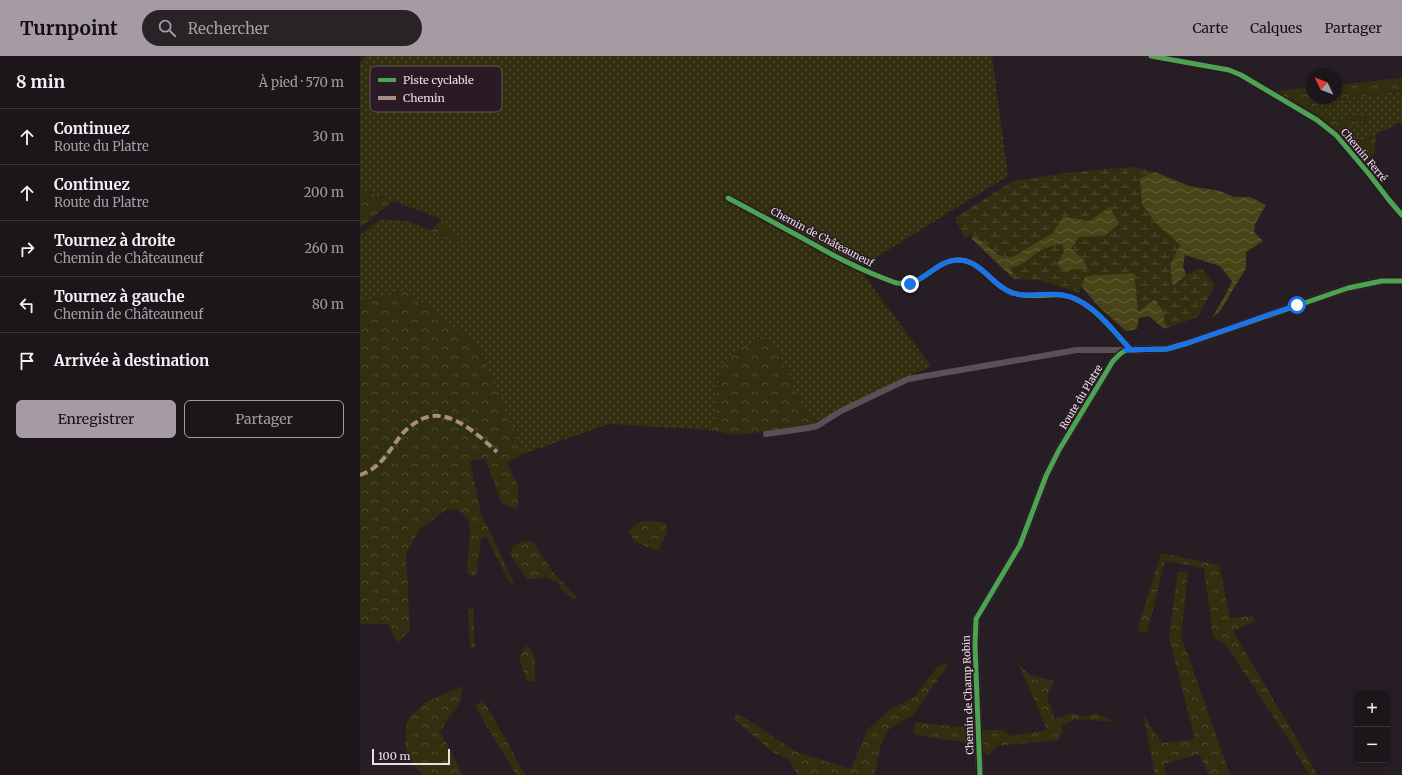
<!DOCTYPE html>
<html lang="fr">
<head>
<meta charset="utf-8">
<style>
  :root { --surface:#1c161b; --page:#292328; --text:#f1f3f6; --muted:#a09fa3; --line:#3a353a; --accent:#a69ba2 }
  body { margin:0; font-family:Merriweather,serif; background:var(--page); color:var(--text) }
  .controls { position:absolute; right:12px; bottom:12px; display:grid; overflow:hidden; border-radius:6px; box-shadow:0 2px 6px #0003 }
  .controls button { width:36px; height:36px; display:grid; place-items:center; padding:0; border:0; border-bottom:1px solid var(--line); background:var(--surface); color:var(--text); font:20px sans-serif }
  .compass { position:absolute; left:946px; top:12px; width:36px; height:36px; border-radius:50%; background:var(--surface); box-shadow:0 2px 6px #0003; rotate:313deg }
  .scale { position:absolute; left:12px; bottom:10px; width:78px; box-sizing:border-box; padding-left:4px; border:2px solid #ebdfe6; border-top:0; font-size:11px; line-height:14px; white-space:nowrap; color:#ebdfe6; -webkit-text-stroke:3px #2a1a25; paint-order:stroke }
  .stop { position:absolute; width:12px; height:12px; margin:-9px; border:3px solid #1a73e8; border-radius:50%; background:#fff }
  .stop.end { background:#1a73e8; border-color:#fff; box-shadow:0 1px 4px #0008 }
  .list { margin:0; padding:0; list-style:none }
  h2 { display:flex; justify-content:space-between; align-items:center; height:52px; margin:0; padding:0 16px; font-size:17px }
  h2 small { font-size:13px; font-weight:400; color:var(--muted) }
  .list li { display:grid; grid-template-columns:26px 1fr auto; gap:12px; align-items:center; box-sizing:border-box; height:56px; padding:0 16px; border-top:1px solid var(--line) }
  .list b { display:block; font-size:15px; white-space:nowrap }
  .list p { margin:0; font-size:13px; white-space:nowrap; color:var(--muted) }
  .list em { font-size:13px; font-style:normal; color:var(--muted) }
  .actions { display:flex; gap:8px; padding:12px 16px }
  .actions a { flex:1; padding:9px 0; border:1px solid var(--accent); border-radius:6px; text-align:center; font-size:14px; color:var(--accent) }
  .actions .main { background:var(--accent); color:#111 }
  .icon { flex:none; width:22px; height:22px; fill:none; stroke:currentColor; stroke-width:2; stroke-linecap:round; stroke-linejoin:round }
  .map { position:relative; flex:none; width:1042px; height:719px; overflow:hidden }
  header { display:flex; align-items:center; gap:24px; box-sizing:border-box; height:56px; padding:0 20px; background:var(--accent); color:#111 }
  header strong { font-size:19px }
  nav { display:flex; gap:22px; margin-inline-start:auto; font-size:14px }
  .search { width:280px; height:36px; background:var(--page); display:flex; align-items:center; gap:10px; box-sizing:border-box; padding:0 14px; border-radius:22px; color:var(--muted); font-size:15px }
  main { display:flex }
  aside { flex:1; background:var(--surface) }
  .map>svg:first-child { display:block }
  .grass { fill:url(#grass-dots) }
  .forest { fill:url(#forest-crowns) }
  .wetland { fill:url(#wetland-marsh) }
  .water { fill:url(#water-waves) }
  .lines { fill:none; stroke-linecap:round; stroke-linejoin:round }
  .minor { stroke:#5c5057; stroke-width:6 }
  .tertiary { stroke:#5c5057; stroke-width:8 }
  .quiet { stroke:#a88b81; stroke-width:4; stroke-dasharray:8 4; stroke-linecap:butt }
  .cycleway-casing { stroke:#2a1a25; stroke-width:8 }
  .cycleway { stroke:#4ca352; stroke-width:5 }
  .route { stroke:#1a73e8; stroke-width:5 }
  .labels { text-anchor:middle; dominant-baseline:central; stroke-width:3; stroke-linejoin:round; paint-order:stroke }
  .street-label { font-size:10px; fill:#ebdfe6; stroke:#2a1a25 }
  .key { fill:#2a1a25; stroke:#64555f; stroke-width:1 }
  .key-label { font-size:11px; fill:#ebdfe6 }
</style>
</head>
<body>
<header>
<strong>Turnpoint</strong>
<div class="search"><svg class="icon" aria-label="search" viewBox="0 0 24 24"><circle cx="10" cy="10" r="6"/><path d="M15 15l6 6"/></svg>Rechercher</div>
<nav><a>Carte</a><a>Calques</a><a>Partager</a></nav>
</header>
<main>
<aside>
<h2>8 min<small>À pied · 570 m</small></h2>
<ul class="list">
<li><svg class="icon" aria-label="ahead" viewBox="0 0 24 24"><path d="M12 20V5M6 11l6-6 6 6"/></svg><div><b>Continuez</b><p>Route du Platre</p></div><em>30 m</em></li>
<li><svg class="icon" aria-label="ahead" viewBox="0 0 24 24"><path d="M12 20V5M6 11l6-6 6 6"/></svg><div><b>Continuez</b><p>Route du Platre</p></div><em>200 m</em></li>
<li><svg class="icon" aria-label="right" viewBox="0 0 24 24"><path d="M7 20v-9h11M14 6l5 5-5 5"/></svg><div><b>Tournez à droite</b><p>Chemin de Châteauneuf</p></div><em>260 m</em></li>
<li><svg class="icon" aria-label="left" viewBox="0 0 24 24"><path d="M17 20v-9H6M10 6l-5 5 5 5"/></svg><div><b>Tournez à gauche</b><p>Chemin de Châteauneuf</p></div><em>80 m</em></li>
<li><svg class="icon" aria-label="arrive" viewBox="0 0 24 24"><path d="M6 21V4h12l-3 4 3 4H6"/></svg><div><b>Arrivée à destination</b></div></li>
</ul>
<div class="actions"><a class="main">Enregistrer</a><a>Partager</a></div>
</aside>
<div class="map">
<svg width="1042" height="719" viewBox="0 0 1042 719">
  <defs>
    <pattern id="grass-dots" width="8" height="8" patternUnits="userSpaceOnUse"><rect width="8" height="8" fill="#322e10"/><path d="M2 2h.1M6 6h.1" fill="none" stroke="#504c33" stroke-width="1.8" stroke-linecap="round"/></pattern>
    <pattern id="forest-crowns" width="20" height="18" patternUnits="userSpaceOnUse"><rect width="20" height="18" fill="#322e10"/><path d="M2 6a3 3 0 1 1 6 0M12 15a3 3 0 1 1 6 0" fill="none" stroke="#504c33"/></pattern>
    <pattern id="wetland-marsh" width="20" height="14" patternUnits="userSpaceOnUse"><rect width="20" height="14" fill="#322e10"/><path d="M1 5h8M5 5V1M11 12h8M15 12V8" fill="none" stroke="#504c33"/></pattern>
    <pattern id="water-waves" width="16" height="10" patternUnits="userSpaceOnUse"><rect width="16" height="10" fill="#494417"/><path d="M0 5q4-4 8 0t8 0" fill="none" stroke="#635f39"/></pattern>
  </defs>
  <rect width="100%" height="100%" fill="#261e24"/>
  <path class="grass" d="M6,0H632L648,120L499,212L571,310L456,366L444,353L417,293L357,331V357L351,374L249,368L163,398L119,291L46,234L0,247V179L20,163L47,165L108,189L77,161L0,133V7Z
    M1042,35V66L993,89L986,70L1008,64L969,65L957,54L959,46Z"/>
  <path class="forest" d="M1042,22V35L959,46L957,54L969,65L1006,59L1009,64L986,71L993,89L1016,78L1015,97L1005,108L977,76L965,75L922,42L918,35L952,31V42H976V29Z
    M0,133L33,145L0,172Z
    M81,164L109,190L71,175Z
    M46,234L119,291L163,398L147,407L158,430V454L142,448L125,403L110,405L121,457L154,527L150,528L126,480L121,483L116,520L107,518L110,474L108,463L98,454L87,453L60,473L46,497L50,575L37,587L28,568H0V247Z
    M397,284H406L417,293L444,353L456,366L446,371L375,379L351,374L357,357V331L361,311L374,296Z
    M291,465L306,467L307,477L298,495L275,486L268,475L280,466Z
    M164,485L173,486L192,515L218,543H213L201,533L197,526L184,521L176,523H167L150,498L153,490Z
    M801,497L859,509L870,562L893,560L896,565L873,575L958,719H949L930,686L865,588L853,581L844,512L805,505L787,577L777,575Z
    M818,515L828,516L821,580L870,719H849L839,698L804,708L806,719H795L783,658L802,687L835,683L809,581Z
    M108,553H113L115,593H110Z
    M167,589L175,601V624L167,626L159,601Z
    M658,606L668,618L694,625L687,641L695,663L713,657L725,661L735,657L756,666L716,663L701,670L703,675L698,684L637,690L628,700L616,688L567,681L553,677L556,666L623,674H642L651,680L687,674Z
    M589,607L554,658L528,674L521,688L515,719H438L429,704L413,696L374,663L376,658L381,659L436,696L491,713L508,673L532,652L554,642L578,610Z
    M103,630L100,647L80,675L103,719H62L47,701L45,689L47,664L64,647Z
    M123,644L165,718L166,719H156L115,650Z"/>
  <path class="wetland" d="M774,111L795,116L780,122L793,164L820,189L810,209L813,230L826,219L841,212L855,229L838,261L804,273V257L778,256L776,232L721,230L720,237L678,224L654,223L651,211C662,211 669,202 678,196C685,192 694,189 702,188L704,196L697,208L723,203L711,193L719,181L744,180L729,165L703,160L693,177L672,189L655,201L644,203L614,178L605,182L595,162L653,125L712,116Z"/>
  <path class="water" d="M795,116L829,130L860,135L874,141H890L906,149L895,168L894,176L903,185L886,196V212L860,255L852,262L866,238L872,225L860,210L825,199L823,210L826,219L813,230L810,209L820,189L793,164L782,148L780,122Z
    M750,151L759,168L744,180L719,181L711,193L723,203L728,213L702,214L697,208L704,196L702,188C694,189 685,192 678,196C669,202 662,211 651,211L654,223L612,183L613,178L644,203L655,200L672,189L693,177L703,160L729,165Z
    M773,217L776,232L778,256L795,243L804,257V273L789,260L779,262L777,273L766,275L738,250L721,230L726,220Z"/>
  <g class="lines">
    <path class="minor" d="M791,0L869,14L881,19L957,64L976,79L1009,118L1029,144L1042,159
      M368,142C402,160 437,179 471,198C488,207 505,215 523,222C528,224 533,226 537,227C565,231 573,205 597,204C621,203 632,231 653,237C668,242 686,238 701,239C729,241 753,275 771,294
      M406,378L448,372L457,370L481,355L548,323L717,294H765"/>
    <path class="tertiary" d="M620,719L615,589L616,563L660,489L686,420L699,394L753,305L760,298L766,294L807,293L828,287L988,232L1022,225H1042"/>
    <path class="quiet" d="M0,419C20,412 27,398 39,382C43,376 49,371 55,367C84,346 115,376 137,396"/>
    <defs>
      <path id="cycleway" d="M791,0L869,14L881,19L957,64L976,79L1009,118L1029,144L1042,159
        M368,142C402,160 437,179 471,198C488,207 505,215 523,222C528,224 533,226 537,227C565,231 573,205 597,204C621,203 632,231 653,237C668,242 686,238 701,239C729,241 753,275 771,294
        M620,719L615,589L616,563L660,489L686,420L699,394L753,305L760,298L766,294L807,293L828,287L988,232L1022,225H1042"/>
    </defs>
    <use href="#cycleway" class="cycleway-casing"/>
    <use href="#cycleway" class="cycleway"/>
  </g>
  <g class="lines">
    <path class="route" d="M550,228C567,222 579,204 598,204C621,204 632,229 652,237C666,242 689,236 703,239C733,245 752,274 771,294H766L807,293L828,287L937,249"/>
  </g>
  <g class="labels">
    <g class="street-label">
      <text transform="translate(1004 99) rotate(50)">Chemin Ferré</text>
      <text transform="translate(462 181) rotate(28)">Chemin de Châteauneuf</text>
      <text transform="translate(721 341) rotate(-59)">Route du Platre</text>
      <text transform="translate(608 639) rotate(-92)">Chemin de Champ Robin</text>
    </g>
  </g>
  <rect x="10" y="10" width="132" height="46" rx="6" class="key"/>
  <rect x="18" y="22" width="18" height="4" fill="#4ca352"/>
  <rect x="18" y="40" width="18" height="4" fill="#a88b81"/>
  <g class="key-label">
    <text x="43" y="28">Piste cyclable</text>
    <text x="43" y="46">Chemin</text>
  </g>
</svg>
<div class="controls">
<button>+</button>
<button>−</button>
</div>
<svg class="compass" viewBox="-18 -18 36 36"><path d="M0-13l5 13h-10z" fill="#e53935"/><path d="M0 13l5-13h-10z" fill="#a09fa3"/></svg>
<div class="scale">100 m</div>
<div class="stop" style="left:937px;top:249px"></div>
<div class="stop end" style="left:550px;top:228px"></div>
</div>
</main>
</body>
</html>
